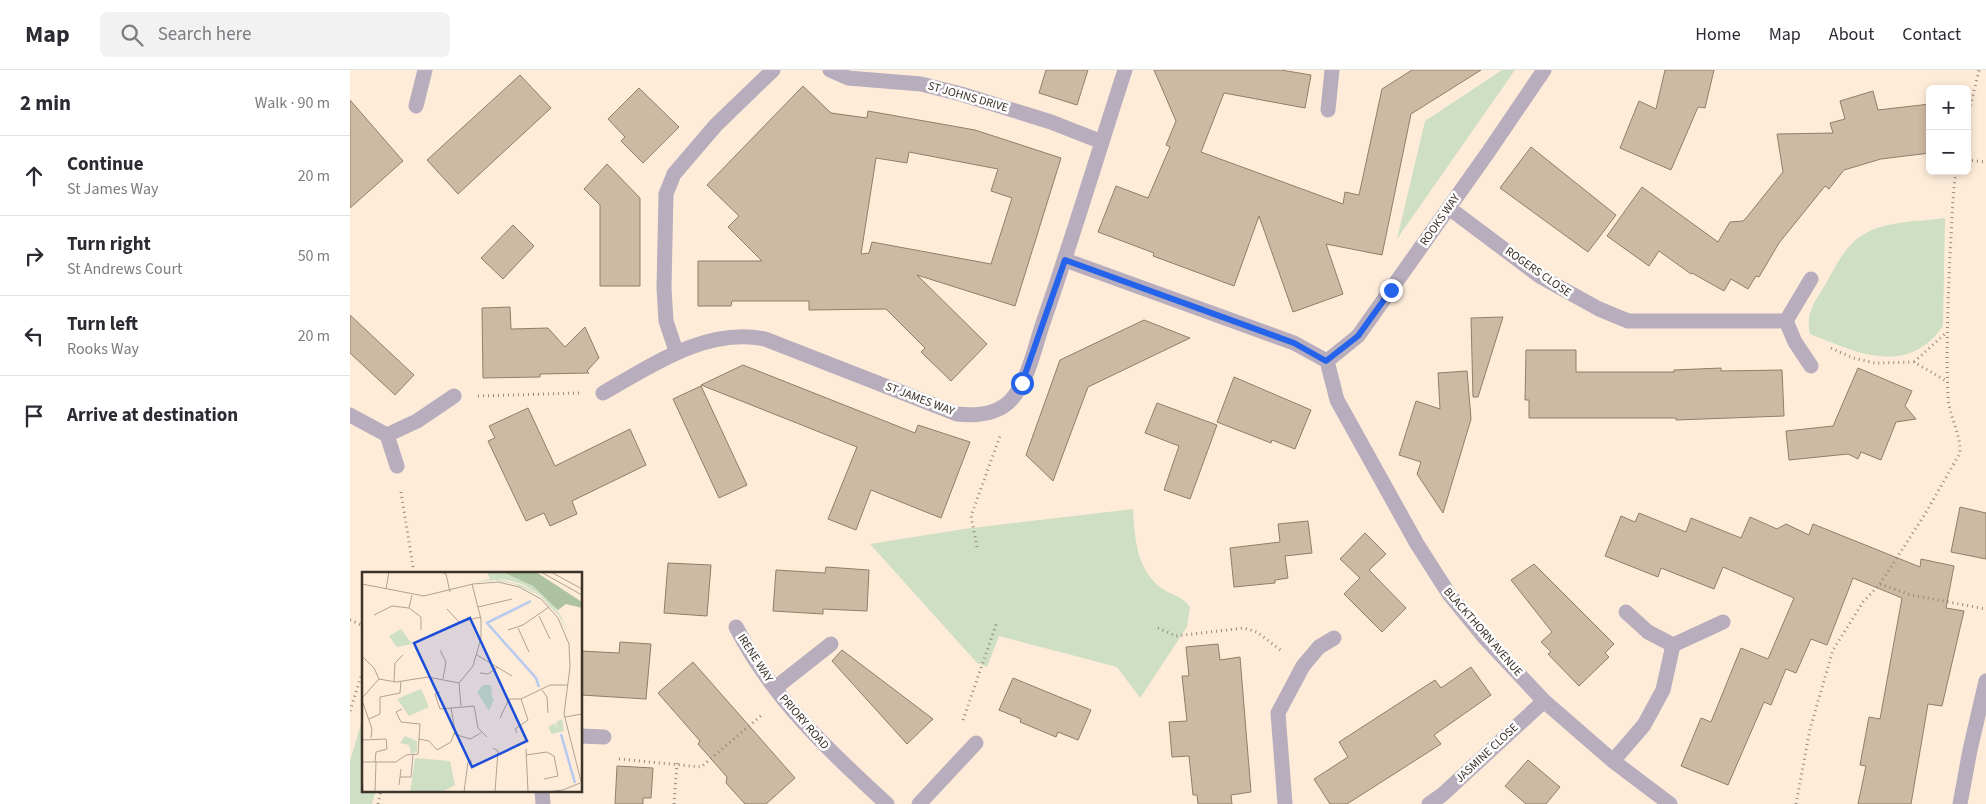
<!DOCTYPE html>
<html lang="en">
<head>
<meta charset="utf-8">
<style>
  :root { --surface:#fff; --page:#f2f2f3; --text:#2b2b33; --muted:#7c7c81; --line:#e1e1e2 }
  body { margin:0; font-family:"Source Sans 3",sans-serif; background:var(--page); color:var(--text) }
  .controls { position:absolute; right:15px; top:15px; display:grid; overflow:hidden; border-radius:8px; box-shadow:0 2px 8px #0003 }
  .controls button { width:45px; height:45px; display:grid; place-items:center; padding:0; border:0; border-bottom:1px solid var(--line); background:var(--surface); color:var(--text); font:25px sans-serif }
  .stop { position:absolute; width:15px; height:15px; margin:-11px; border:4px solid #2563eb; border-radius:50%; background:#fff }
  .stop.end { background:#2563eb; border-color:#fff; box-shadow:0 1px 5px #0008 }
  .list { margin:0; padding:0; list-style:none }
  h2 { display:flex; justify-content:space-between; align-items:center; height:65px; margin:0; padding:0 20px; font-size:21px }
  h2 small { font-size:16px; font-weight:400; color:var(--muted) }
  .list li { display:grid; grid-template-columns:32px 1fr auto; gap:15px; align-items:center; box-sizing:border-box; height:80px; padding:0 20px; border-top:1px solid var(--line) }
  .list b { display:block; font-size:19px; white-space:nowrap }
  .list p { margin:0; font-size:16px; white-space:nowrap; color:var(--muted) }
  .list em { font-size:16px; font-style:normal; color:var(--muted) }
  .icon { flex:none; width:28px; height:28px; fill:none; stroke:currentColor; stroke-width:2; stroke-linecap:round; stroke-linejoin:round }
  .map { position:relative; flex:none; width:1636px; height:734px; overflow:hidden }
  header { display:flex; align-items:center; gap:30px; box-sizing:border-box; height:70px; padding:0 25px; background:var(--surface); border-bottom:1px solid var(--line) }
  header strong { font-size:24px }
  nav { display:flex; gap:28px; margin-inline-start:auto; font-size:18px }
  .search { width:350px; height:45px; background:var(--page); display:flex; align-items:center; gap:12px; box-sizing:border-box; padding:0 18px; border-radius:8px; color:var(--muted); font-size:19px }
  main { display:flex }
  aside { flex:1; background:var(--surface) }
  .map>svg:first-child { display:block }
  .green { fill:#cedfc4 }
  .building { fill:#ceb9a2; stroke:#927e68; fill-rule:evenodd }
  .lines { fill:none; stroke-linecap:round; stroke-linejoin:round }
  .path { stroke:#96897b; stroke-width:3; stroke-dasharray:1 4; stroke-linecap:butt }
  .minor { stroke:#b7adbd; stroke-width:15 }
  .route { stroke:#2563eb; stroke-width:6 }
  .labels { text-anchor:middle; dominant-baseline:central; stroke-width:5; stroke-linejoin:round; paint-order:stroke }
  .street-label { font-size:12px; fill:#3b3229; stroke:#fdfdfd }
  .inset-river { fill:none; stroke:#b6c9ee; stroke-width:2.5 }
  .inset-road { fill:none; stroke:#b0a293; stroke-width:1 }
  .view { fill:#1d4ed8; fill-opacity:0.15; stroke:#1d4ed8; stroke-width:2.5 }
  .inset-edge { fill:none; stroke:#3b3229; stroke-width:2.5 }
</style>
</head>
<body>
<header>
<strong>Map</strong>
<div class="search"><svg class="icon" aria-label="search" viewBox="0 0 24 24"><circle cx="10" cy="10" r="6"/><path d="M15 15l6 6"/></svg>Search here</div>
<nav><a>Home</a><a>Map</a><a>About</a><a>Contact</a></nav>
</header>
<main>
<aside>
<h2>2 min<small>Walk · 90 m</small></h2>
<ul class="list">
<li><svg class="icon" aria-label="ahead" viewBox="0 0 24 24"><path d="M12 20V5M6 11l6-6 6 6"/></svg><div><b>Continue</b><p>St James Way</p></div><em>20 m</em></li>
<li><svg class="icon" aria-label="right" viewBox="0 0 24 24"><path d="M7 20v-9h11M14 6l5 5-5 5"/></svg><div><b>Turn right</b><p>St Andrews Court</p></div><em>50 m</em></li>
<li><svg class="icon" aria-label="left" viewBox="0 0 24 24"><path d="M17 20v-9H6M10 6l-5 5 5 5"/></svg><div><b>Turn left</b><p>Rooks Way</p></div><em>20 m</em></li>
<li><svg class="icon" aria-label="arrive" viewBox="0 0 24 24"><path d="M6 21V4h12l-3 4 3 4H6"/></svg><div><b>Arrive at destination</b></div></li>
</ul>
</aside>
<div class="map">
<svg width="1636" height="734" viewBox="0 0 1636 734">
  <rect width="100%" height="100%" fill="#feecd9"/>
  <path class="green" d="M1152,0H1165L1047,169L1075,51Z
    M1595,148L1593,256C1557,308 1505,282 1460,264C1455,244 1465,231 1475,215C1482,203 1488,190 1497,179C1520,149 1562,153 1595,148Z
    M783,439C785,469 786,498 811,518C823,526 831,525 840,537L837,557L790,628L767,597L649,566L637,597L627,593L520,474L614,459Z
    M14,644V720H26L22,734H0V691Z"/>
  <path class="building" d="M696,0H738L727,35L689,23Z
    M804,0H931L961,5L955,38L874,23L851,82L993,134L995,122L1009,125L1032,19L1062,0H1131L1061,44L1032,185L976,174L993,224L943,242L909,146L884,216L803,186L804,183L748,162L766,116L798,128L820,77L816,75L826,51Z
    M1315,0H1364L1355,38L1348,37L1321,100L1270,78L1289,31L1306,39Z
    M170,5L201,38L108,124L77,90Z
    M453,16L481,43L517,48L518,41L625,60L711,88L665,236L567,205L637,274L601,311L571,282L575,278L536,239L459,240V231H382L381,236H348V191H412L378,157L389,146L357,115ZM559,82L648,99L641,121L662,128L641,194L522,172L519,183L511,184L526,88L557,93Z
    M289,18L329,57L293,93L271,71L275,67L258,49Z
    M1523,21L1528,40L1580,34V83L1531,89L1494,100L1479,119L1475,116L1429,173L1409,207L1406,206L1398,219L1381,209L1374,221L1342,203L1341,204L1309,181L1299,196L1257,166L1292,117L1368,172L1380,152L1393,151L1396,148L1433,102L1427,64L1483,63L1480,53L1495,49L1490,31Z
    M0,30L53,91L0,138Z
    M1181,77L1266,145L1238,182L1150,118Z
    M257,94L290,128V216H250V135L234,119Z
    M163,155L184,176L153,209L131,188Z
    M160,237L161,259L198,258L215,277L235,257L249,288L237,301L239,303L190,304V307L133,308L132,238Z
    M0,245L64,305L45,325L0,283Z
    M1153,247L1128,327H1123L1121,248Z
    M794,250L840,268L738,317L703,411L676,385L710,290Z
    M1176,280H1226V302H1324V300L1371,298V301L1432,300L1434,346L1326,350V348H1179V330H1175Z
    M393,295L565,363L568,355L620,372L591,448L521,420L506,460L478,449L507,377L351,315Z
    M1508,298L1562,321L1555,336L1566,349L1546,352L1531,390L1511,382L1508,389L1498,384L1439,390L1436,361L1483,356Z
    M1117,301L1121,349L1093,443L1067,404L1071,392L1049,385L1066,331L1090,339L1088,303Z
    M884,307L961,340L945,379L922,370L921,373L867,352Z
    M351,316L397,415L369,428L323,329Z
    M807,333L867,355L840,429L814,420L829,376L795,363Z
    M178,338L205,396L280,359L296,395L222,431L227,444L200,456L194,443L176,451L138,371L145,368L139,356Z
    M1610,437L1636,443V489L1601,482Z
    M1289,443L1336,462L1341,448L1391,468L1400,447L1427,459L1436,454L1459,465L1463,454L1570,497L1571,489L1604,496L1596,538L1614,541L1592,636L1578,634L1561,734H1508L1516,696L1510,695L1519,647L1530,649L1552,528L1503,508L1477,575L1461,569L1446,603L1436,599L1421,635L1414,632L1378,715L1331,696L1351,648L1361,652L1391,578L1418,589L1444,528L1373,497L1364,519L1311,498L1308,507L1255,486L1271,446L1285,452Z
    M958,451L962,483L935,486L938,508L925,510V513L884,517L880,478L930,472L928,454Z
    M1015,463L1036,484L1019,500L1056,538L1032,562L994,524L1010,508L990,489Z
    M318,493L361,495L357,546L314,543Z
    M1184,494L1264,574L1255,583L1259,587L1229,616L1198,584L1201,582L1191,572L1202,562L1161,510Z
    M476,497L519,500L517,541L473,539V544L423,541L426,500L475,503Z
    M270,572L301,574L296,629L231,625V581L269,583Z
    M868,574L870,590L890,587L901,722L881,725L882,734H848L847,725H843L839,686L822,687L819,652L837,651L832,606H839L836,577Z
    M492,580L583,649L557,674L482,591Z
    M343,592L445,708L416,734H395L376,713L377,707L348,674L350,671L308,623Z
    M1121,597L1141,625L1084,665L1091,674L997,734H980L964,709L998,687L989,672L1085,610L1091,618Z
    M663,608L741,640L728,670L708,662L706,667L670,652L671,649L649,640Z
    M1178,690L1210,717L1196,734H1176L1155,716Z
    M267,696L303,698L301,728H293V734H265Z"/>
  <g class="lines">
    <path class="path" d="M1617,50L1629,0
      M1617,90L1636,92
      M1481,278L1503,288L1525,293L1564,292L1598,312
      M1564,292L1597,262
      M128,326L229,323
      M51,422L64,503
      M627,477L621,446L650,366
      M1530,514L1561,525L1636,539
      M0,550L14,556
      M808,558L826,566L894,558L907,562L933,582
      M0,641L14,597
      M613,650L647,552
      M269,689L351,697L413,644
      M28,734L31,720
      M324,734L327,693
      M1446,734L1460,659L1483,580L1513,532L1530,514L1575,444L1610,383C1611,364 1599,346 1598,327C1596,280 1598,233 1600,185C1602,157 1602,129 1606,101"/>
    <path class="minor" d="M480,0L498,8L571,14L611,24L701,52L752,72
      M66,36L75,0
      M978,40L982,0
      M1099,138L1191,207L1249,239L1278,251H1436
      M715,190L944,273L977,291
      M1461,209L1436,251L1445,272L1461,296
      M326,281L316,251L314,218L316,124L324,104L366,55L423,0
      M977,291L987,330L1067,474L1099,524L1134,567L1194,631L1263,691L1320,734
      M977,291L1008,266L1139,81L1194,0
      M253,323C301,296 356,257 415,269L607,344C625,346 647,345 661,330C679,310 685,275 694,250C723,167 748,83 775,0
      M0,345L37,365L67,351L104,326
      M37,365L47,396
      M1276,542L1298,562L1323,575L1373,552
      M386,557C422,628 479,681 537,734
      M425,618L481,574
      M231,666L254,667
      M1263,691L1294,655L1313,620L1323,575
      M192,720L193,734
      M569,734L626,673
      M935,734L928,643L953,596L969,577L984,568
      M1079,734L1092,725L1194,631
      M1610,734L1620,680L1636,611"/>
  </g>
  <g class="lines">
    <path class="route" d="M672,313L715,190L944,273L976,291L1008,266L1041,220"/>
  </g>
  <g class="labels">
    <g class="street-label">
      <text transform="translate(618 27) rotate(16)">ST JOHNS DRIVE</text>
      <text transform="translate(1090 150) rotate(-55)">ROOKS WAY</text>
      <text transform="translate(1188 202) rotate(35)">ROGERS CLOSE</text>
      <text transform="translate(570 329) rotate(21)">ST JAMES WAY</text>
      <text transform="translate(1133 562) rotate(49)">BLACKTHORN AVENUE</text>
      <text transform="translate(405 588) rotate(57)">IRENE WAY</text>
      <text transform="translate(454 652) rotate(49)">PRIORY ROAD</text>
      <text transform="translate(1137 683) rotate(-43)">JASMINE CLOSE</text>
    </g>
  </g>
  <g transform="translate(12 502)">
    <rect width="220" height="220" fill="#feecd9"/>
    <path d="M125,0L143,1L171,14L193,34L208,59L195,39L179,23L160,12L146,8L135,7L159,13L178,23L188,32L198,44L208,66L197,44L177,23L152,12L133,8L111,10L128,7ZM39,57L50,72L35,75L27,64ZM121,113H129L130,126L132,127L127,139L115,120ZM59,117L67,135L47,144L35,127ZM200,147L202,159L190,162L186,155L193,151L196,157L194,150ZM43,164L55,169V179L49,182L47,173L38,171ZM53,186L88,189L93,213L80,220H48Z" fill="#cedfc4"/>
    <path d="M127,0H174L220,30V36L204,32L196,38L171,14L143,1Z" fill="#adc3a0"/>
    <path class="inset-river" d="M169,29L125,51L174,106L177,115M199,162L213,211"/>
    <path class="inset-road" d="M79,0L84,2L88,20M179,0L220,23M189,0L220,17M0,12L62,24L111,12L136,10L157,15L179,27L196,46L207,72L208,95L202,142L220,213M24,17L27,0M116,35L150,27M47,36L59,45V58M85,37L97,50L119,45M12,43L30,34L47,36L50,23M177,44L188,67M156,56L167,80M146,58L161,53L187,35M78,78L84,90L81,107M115,83L150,104M0,84L12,96L17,107M118,101L126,102L136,95M17,107L34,110L66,105L97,111M32,110L33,91L41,83M97,111L111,94L119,66V47L110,12M97,111L99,134M180,118L185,125L186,141M78,120L73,122L78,137L112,134L116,156L125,165M0,126L17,107M0,128L10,157L9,166M203,145L220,142M138,146L147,127H159L188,113H206M7,147L18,142V125L38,121L39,109M155,161L153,157L166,148L159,127M92,162L108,167L119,161M57,167L67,169L75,178L89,170L93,159L89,136M0,168L24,167L25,177L14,180L13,190M131,176L136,179L133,220M164,177L166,220M164,183L185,180L192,184L196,204L182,207M0,190H34L44,183L56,182L58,152L39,150L34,140L40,137M0,202L1,220M38,205H49L51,183M37,213L39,197M13,220L14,189M102,220L106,190L110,189M185,220L201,218L218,211"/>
    <path class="view" d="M108,46L165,169L110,195L52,71Z"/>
    <rect width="220" height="220" class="inset-edge"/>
  </g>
</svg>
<div class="controls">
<button>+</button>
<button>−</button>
</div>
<div class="stop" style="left:672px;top:313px"></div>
<div class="stop end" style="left:1041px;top:220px"></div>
</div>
</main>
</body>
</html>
